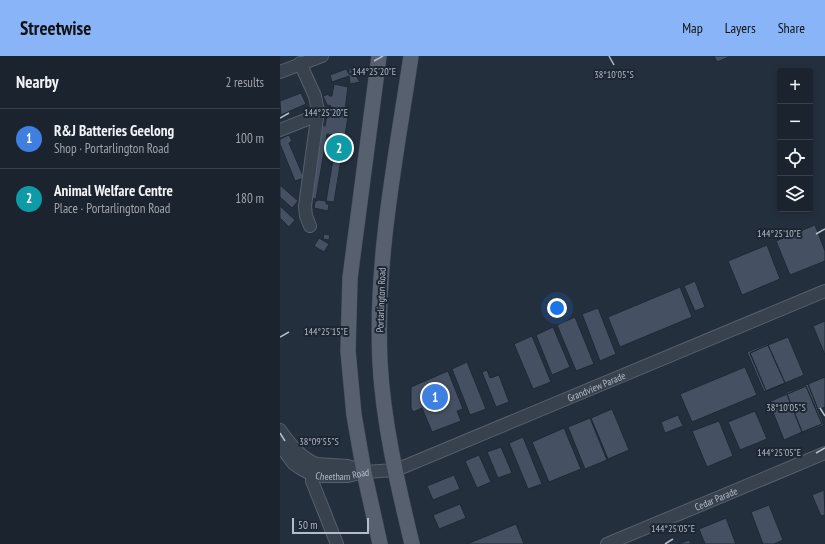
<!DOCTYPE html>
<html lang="en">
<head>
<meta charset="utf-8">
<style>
  :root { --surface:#1b232e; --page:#282f3a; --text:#f1f3f6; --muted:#a0a4aa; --line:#39404a; --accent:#8ab4f8 }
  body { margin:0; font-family:"PT Sans Narrow",sans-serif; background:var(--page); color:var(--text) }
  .controls { position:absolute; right:12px; top:12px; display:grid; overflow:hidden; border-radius:4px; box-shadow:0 2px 6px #0003 }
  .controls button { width:36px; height:36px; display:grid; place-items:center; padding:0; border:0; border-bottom:1px solid var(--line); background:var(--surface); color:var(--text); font:20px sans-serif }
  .scale { position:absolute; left:12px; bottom:10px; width:77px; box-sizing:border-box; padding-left:4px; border:2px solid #b4bcc9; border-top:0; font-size:11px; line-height:14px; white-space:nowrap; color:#b4bcc9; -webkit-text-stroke:3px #1d2633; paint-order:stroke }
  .you { position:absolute; left:277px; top:252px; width:14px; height:14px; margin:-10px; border:3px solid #fff; border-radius:50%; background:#1a73e8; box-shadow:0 0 0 6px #1a73e833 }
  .badge { display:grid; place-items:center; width:26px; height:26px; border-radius:50%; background:var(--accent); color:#fff; font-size:13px; font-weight:700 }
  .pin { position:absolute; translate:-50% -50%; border:2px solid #fff; box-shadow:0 1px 4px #0006 }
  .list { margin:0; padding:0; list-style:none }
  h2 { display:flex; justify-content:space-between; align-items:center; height:52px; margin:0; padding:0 16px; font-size:17px }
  h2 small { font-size:13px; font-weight:400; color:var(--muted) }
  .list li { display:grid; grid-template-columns:26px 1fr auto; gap:12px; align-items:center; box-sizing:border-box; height:60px; padding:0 16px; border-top:1px solid var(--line) }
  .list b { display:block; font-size:15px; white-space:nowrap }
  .list p { margin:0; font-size:13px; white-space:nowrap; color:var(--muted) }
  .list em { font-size:13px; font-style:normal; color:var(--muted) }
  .icon { flex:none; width:22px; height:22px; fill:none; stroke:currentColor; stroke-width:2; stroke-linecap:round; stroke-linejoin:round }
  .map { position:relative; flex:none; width:545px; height:488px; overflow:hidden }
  header { display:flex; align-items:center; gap:24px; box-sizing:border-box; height:56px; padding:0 20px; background:var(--accent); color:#111 }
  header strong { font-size:19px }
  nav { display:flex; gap:22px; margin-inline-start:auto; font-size:14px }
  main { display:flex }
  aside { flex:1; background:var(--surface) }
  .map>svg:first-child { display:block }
  .building { fill:#455162; stroke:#1f2835 }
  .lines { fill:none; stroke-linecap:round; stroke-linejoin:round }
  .minor-casing { stroke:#565f6c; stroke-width:14 }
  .major-casing { stroke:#414a57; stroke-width:16 }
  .minor { stroke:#38414e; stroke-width:12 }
  .major { stroke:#56606e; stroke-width:15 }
  .ticks { fill:none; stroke:#b4bcc9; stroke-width:1.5 }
  .labels { text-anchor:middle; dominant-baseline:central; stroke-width:4; stroke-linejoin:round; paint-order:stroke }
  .street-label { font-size:10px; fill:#b4bcc9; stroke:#1d2633 }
  .ticks-label { font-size:10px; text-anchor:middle; fill:#b4bcc9; stroke:#1d2633; stroke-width:4; stroke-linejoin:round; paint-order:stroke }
</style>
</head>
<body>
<header>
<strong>Streetwise</strong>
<nav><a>Map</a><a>Layers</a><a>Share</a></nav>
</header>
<main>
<aside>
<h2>Nearby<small>2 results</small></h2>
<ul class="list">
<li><span class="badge" style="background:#3f7fe0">1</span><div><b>R&amp;J Batteries Geelong</b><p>Shop · Portarlington Road</p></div><em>100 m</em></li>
<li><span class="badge" style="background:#0f9aa8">2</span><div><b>Animal Welfare Centre</b><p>Place · Portarlington Road</p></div><em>180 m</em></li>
</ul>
</aside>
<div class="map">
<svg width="545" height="488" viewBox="0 0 545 488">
  <rect width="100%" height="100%" fill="#242f3e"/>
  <path class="building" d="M434,0H451L437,6Z
    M69,11L74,15L69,19L74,16L80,26L70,28L69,20L52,26L50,19L66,13L69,18Z
    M54,28L68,31L64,61H68L54,146L46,145L57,80L53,79L47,78L36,143L28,142L40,69L45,70L47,59L51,50L47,49L43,40L49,38V40H52Z
    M21,37L26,48L1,59L0,45Z
    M9,79L12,85L9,87L24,122L15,125L0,88V83Z
    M0,129L18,145L12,152L0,141Z
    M38,144L46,145V148H49L48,155L34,152L35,146Z
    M0,150L15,164L9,171L0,162Z
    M535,169L545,195V205L510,219L496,185Z
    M44,178L50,179L49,184L43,183Z
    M39,182L49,188L44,196L34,190Z
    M487,189L500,223L462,239L448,205Z
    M415,225L425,251L415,255L404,230Z
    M400,231L412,261L340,291L328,261Z
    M318,252L336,298L320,305L302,258Z
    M295,261L314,308L296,315L277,269Z
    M545,265V299L533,270Z
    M273,271L290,311L272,319L256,279Z
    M252,280L271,326L253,333L234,288Z
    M508,281L524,319L505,327L488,289Z
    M489,287L490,288L470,297L486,335L506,327L484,336L467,296Z
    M488,289L505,327L486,335L470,297Z
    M187,306L206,353L190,359L172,313Z
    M465,311L477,339L412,366L400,338Z
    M207,314L210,322L219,319L229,346L216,351L202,316Z
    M168,315L183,353L177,355L181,365L152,376L142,352L133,356L131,352V331Z
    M545,321V351L538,354L528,328Z
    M528,328L544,369L521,378V377L542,368L526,330L505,339V337Z
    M526,330L542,368L522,376L507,338Z
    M507,338L522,376L504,384L489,346Z
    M332,353L349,394L328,403L311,362Z
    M475,355L487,383L460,394L448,366Z
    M398,359L403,370L385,377L381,366Z
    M310,362L327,404L305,413L288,371Z
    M439,365L453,400L427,411L412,375Z
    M284,372L301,413L269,426L252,386Z
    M243,381L262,428L248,433L229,387Z
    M221,391L232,417L218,422L207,396Z
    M199,399L211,426L197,432L185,405Z
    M174,419L180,433L153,444L147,430Z
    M544,434L545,459L541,460L532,439Z
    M180,448L186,462L159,473L153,459Z
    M489,449L503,484L494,488H483L471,456Z
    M446,462L456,488H425L419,473Z
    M236,468L244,488H187Z
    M409,484L411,488H398Z"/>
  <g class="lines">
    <defs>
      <g id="minor">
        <path d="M20,7L35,40L38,55L25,150L26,160L30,170"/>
        <path d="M0,16L42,0"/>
        <path d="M0,74L38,59"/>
        <path d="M0,374C10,388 20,401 36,408L68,410L84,416"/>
        <path id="s1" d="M0,389L13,407L20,412L31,418L43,420H68L84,416L116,414L545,235"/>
        <path d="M32,410V425L57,488"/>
        <path id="s2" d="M327,488L545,397"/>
      </g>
      <path id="major" d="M99,0L70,222L68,295L74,359L84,416L100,488
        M131,0C116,101 95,204 100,306C103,366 118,430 132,488"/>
    </defs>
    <use href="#minor" class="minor-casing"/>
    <use href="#major" class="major-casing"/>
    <use href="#minor" class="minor"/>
    <use href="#major" class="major"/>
  </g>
  <path class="ticks" d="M329,0L334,9M94,5L103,0M0,62L9,57M536,178L545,173M0,281L9,276M540,352L545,360M0,377L5,385M536,397L545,392M385,488L393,483"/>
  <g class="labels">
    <g class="street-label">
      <text transform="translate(101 244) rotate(-88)">Portarlington Road</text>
      <text stroke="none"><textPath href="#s1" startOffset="346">Grandview Parade</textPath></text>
      <text stroke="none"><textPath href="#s1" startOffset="75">Cheetham Road</textPath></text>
      <text stroke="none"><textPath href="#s2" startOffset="118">Cedar Parade</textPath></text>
    </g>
  </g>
  <g class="ticks-label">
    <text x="94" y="19">144°25'20"E</text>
    <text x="334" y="22">38°10'05"S</text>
    <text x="46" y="60">144°25'20"E</text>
    <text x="499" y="181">144°25'10"E</text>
    <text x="46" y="279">144°25'15"E</text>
    <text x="506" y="355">38°10'05"S</text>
    <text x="39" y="389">38°09'55"S</text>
    <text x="499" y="400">144°25'05"E</text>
    <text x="393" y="476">144°25'05"E</text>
  </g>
</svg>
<div class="controls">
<button>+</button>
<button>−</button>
<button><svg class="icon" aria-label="locate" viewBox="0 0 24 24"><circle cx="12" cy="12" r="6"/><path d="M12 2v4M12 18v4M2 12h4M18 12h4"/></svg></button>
<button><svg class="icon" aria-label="layers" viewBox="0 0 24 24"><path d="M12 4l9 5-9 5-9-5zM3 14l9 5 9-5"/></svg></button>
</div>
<div class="scale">50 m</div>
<div class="you"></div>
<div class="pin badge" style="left:155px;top:341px;background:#3f7fe0">1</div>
<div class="pin badge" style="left:59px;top:92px;background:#0f9aa8">2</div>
</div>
</main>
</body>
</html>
